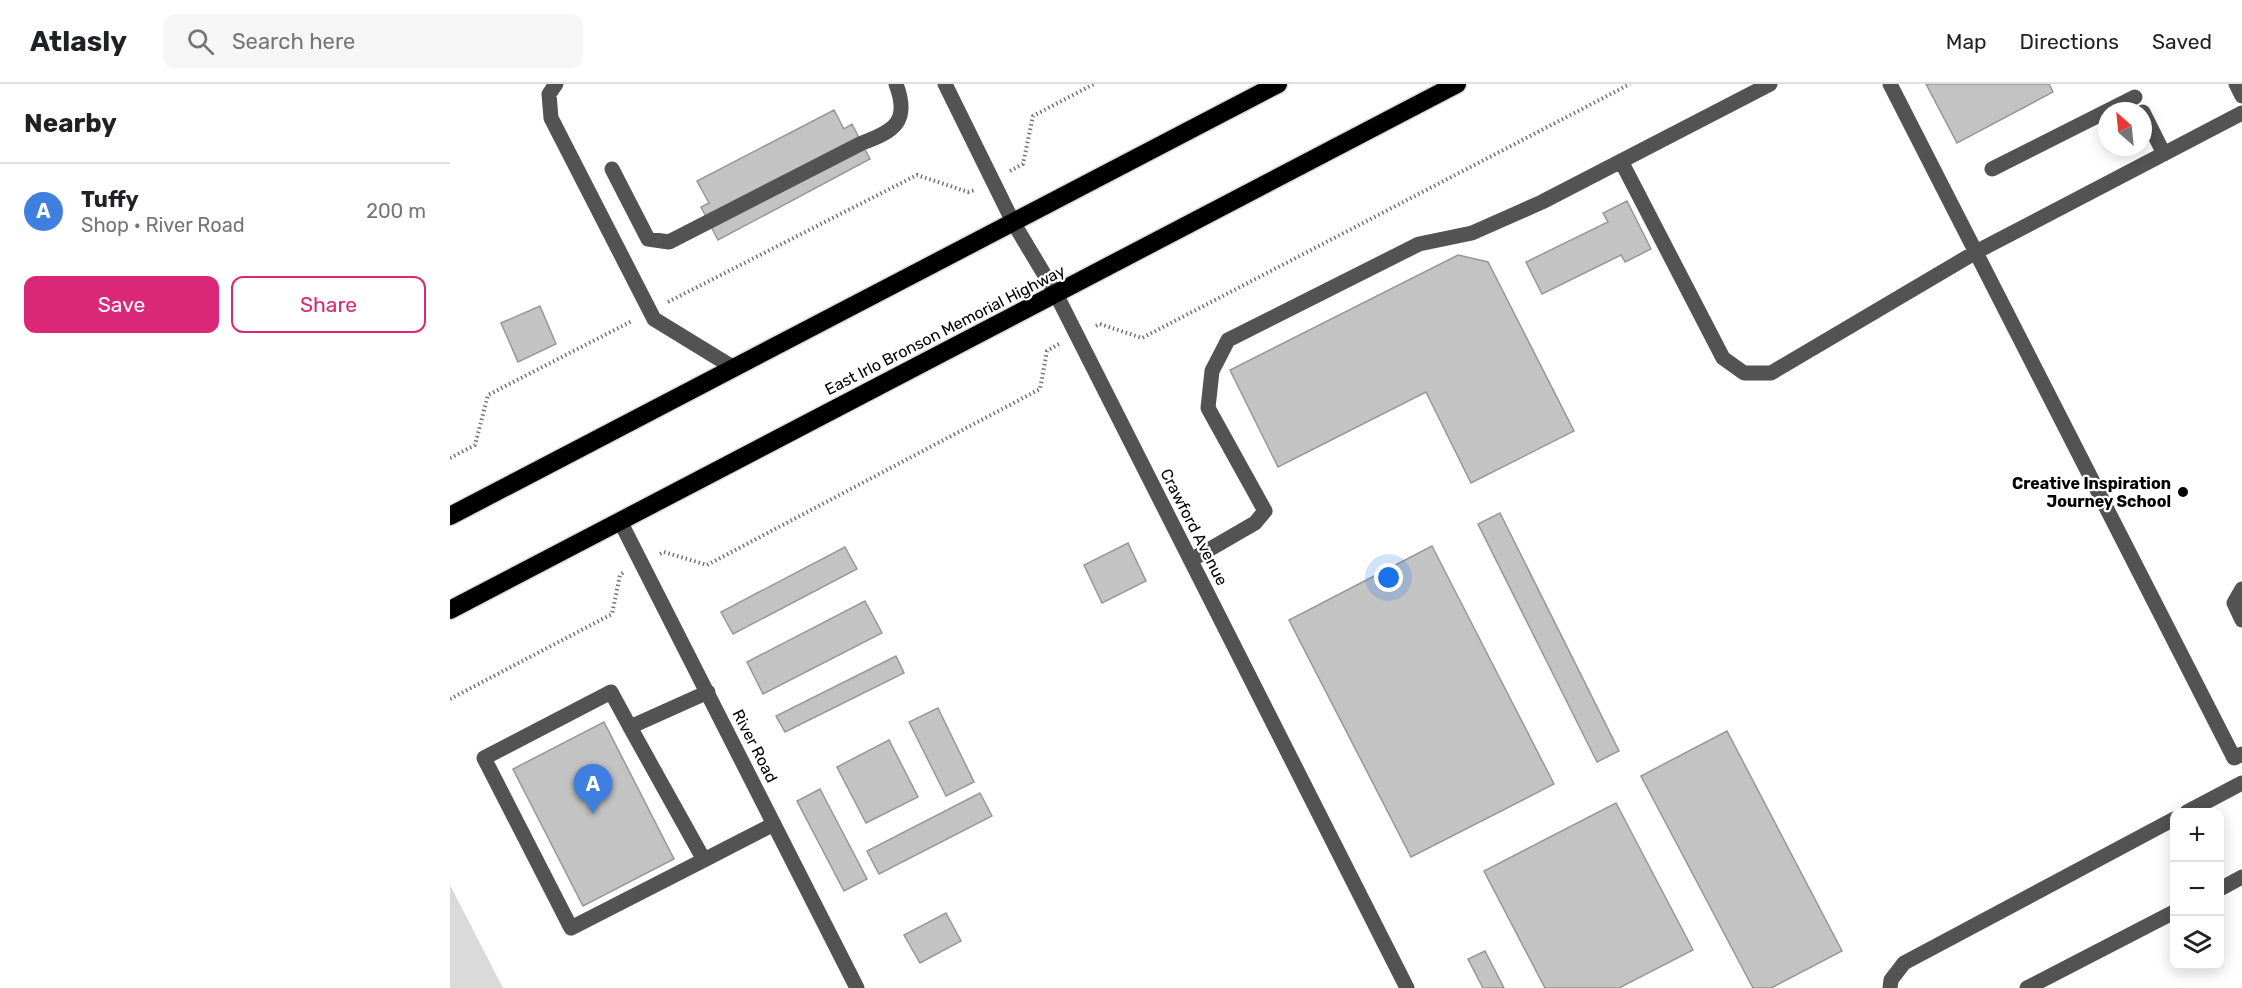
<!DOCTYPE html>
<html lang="en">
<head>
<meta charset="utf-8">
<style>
  :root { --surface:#fff; --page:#f6f6f6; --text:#202124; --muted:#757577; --line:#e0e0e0; --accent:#db2777 }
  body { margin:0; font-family:Rubik,sans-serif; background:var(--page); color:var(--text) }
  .controls { position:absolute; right:18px; bottom:18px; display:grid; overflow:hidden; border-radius:12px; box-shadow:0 3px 15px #0003 }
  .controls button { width:54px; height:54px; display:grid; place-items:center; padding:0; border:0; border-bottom:2px solid var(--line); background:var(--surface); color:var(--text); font:30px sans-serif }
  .compass { position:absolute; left:1648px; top:18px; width:54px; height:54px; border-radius:50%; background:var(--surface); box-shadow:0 3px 15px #0003; rotate:333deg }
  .you { position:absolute; left:939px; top:494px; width:21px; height:21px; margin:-15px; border:4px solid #fff; border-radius:50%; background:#1a73e8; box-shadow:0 0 0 9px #1a73e833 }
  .badge { display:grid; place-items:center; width:39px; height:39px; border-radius:50%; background:var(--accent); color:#fff; font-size:20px; font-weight:700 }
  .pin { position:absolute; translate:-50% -50px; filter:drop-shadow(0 2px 3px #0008) }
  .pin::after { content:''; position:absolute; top:32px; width:21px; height:18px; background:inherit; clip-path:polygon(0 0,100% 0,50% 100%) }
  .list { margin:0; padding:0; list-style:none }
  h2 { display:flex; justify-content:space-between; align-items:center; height:78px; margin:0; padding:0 24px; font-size:26px }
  h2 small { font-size:20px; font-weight:400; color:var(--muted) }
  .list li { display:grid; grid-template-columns:39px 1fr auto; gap:18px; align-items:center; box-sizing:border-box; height:96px; padding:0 24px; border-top:2px solid var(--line) }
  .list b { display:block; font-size:22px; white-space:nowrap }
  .list p { margin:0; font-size:20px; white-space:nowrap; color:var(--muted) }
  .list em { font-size:20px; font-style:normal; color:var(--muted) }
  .actions { display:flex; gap:12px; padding:18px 24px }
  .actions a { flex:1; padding:14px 0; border:2px solid var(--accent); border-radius:12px; text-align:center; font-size:21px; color:var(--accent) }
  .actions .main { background:var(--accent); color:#fff }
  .icon { flex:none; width:33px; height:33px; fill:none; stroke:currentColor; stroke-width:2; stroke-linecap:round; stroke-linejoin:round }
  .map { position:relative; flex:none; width:1792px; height:904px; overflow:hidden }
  header { display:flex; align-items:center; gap:36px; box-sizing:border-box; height:84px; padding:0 30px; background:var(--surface); border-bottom:2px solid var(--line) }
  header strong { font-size:28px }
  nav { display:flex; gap:33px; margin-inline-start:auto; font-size:21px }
  .search { width:420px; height:54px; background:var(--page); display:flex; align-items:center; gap:15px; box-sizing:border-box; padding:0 21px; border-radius:12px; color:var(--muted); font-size:22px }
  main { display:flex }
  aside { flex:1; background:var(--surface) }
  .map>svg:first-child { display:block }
  .green { fill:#dadada }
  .building { fill:#c3c3c3; stroke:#979797; stroke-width:1.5 }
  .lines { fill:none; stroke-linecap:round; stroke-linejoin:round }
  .highway-casing { stroke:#dbdbdb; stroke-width:21 }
  .path { stroke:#757575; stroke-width:4; stroke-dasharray:1.5 3; stroke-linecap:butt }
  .minor { stroke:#535353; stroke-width:15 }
  .highway { stroke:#000; stroke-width:18 }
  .poi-dot { fill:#000; stroke:#fff; stroke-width:2 }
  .labels { text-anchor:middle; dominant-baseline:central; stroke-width:4.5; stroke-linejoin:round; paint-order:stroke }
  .street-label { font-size:16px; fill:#000; stroke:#fff }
  .poi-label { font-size:16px; font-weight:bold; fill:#000; stroke:#fff; text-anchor:end }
</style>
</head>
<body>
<header>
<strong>Atlasly</strong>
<div class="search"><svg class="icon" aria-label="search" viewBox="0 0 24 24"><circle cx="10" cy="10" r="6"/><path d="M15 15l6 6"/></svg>Search here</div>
<nav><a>Map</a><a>Directions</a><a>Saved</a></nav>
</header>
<main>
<aside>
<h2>Nearby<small></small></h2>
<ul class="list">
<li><span class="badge" style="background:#3f7fe0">A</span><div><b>Tuffy</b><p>Shop · River Road</p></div><em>200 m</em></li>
</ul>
<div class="actions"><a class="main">Save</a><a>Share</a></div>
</aside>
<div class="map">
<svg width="1792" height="904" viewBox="0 0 1792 904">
  <rect width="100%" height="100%" fill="#fff"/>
  <path class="green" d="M0,801L53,904H0Z"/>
  <path class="building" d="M1476,0H1599L1603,8L1507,59Z
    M384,26L394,45L402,40L420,75L268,156L251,123L259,119L247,97Z
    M1177,117L1201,165L1175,178L1171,171L1092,210L1076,178L1158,138L1153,129Z
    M1008,171L1038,178L1124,347L1021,399L976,308L828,383L780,286Z
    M90,222L106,260L68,278L51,239Z
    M1050,429L1169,667L1147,678L1028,440Z
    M678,459L696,497L652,519L634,481Z
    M982,462L1104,700L961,773L839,536Z
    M395,463L407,485L283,550L271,528Z
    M415,517L432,549L313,610L297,578Z
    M446,572L454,589L335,648L326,632Z
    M488,624L524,698L496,712L459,638Z
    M154,638L224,775L133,822L63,685Z
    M1277,647L1392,867L1321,904H1303L1191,692Z
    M439,656L468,713L416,739L387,683Z
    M370,705L417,795L394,807L347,717Z
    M530,709L542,732L429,790L417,767Z
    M1166,719L1243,866L1169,904H1095L1034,787Z
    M496,829L511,857L470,879L454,851Z
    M1035,867L1054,904H1033L1018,875Z"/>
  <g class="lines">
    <defs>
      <path id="highway" d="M0,432L828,0
        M0,526L1007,0"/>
    </defs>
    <use href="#highway" class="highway-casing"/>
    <path class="path" d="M560,87L573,80L583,32L644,0
      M218,218L467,91L518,108L525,106
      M646,242L650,240L692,254L1180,0
      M0,374L25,361L38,311L182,237
      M210,470L214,468L257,481L590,305L597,267L609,260
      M0,615L162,530L170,491L174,488"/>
    <path class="minor" d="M106,0L99,10L101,34L204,235L284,284
      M495,0L563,138L606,210L957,904
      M1440,0L1784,674L1792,670
      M1786,0L1792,12
      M1693,28L1714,70
      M1171,77L1273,274L1294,289H1321L1526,168L1792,29
      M162,85L198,155L219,158L412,59C445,47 460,37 446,0
      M1542,85L1685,13
      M170,437L407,904
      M741,476L805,439L815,427L758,324L762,287L778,256L969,160L1022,149L1092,118L1320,0
      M1792,505L1784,519L1792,536
      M180,643L254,776L121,844L34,674L161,608L180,643L258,608
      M1737,728L1792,699
      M254,776L324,740
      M1770,805L1792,793
      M1440,904L1441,896L1454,879L1724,735
      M1577,904L1724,828"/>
    <use href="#highway" class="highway"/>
  </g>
  <circle class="poi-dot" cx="1733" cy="408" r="6"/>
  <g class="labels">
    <g class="street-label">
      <text transform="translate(495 246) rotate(-27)">East Irlo Bronson Memorial Highway</text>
      <text transform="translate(744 443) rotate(63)">Crawford Avenue</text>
      <text transform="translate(305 662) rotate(63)">River Road</text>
    </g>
    <g class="poi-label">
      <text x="1721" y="399">Creative Inspiration<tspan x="1721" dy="18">Journey School</tspan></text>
    </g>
  </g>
</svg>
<div class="controls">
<button>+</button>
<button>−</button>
<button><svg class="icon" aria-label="layers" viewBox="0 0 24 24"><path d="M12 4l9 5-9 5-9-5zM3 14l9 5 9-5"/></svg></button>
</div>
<svg class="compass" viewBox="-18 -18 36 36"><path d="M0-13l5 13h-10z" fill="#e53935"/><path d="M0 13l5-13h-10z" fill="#757577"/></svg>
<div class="you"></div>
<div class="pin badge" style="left:143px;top:730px;background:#3f7fe0">A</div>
</div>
</main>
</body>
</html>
